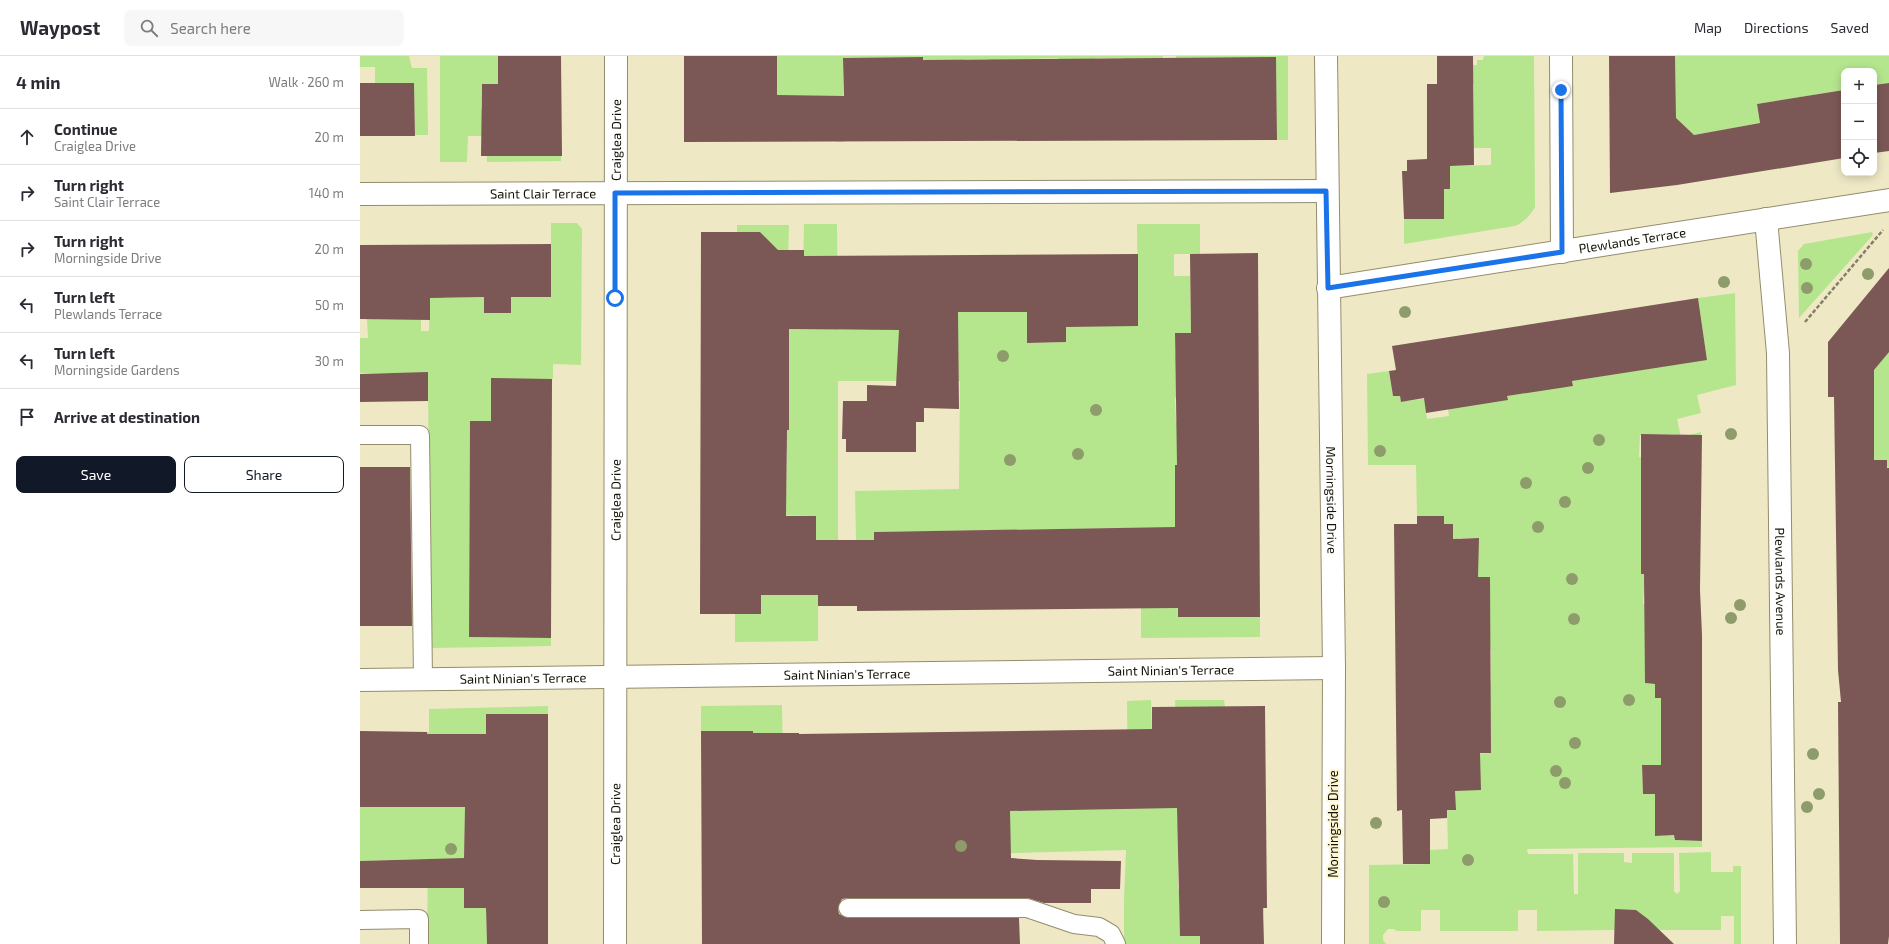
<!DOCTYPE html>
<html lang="en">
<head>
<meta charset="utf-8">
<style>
  :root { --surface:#fff; --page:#f7f7f7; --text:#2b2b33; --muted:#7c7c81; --line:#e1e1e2; --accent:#111827 }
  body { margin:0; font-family:"Exo 2",sans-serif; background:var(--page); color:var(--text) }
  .controls { position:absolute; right:12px; top:12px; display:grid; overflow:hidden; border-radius:8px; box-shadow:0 2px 10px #0003 }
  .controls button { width:36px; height:36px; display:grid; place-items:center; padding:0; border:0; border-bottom:1px solid var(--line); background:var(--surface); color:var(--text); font:20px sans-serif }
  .stop { position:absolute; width:12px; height:12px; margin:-9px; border:3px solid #1a73e8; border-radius:50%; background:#fff }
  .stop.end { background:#1a73e8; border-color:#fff; box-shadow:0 1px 4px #0008 }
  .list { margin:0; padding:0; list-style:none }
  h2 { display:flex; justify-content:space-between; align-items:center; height:52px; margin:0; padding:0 16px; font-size:17px }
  h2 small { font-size:13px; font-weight:400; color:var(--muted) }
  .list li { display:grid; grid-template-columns:26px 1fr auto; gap:12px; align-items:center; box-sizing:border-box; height:56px; padding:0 16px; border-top:1px solid var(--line) }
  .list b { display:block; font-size:15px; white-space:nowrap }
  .list p { margin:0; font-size:13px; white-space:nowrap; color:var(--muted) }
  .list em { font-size:13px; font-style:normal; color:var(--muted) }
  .actions { display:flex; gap:8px; padding:12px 16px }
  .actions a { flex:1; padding:9px 0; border:1px solid var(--accent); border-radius:8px; text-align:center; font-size:14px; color:var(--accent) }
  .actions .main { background:var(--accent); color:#fff }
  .icon { flex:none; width:22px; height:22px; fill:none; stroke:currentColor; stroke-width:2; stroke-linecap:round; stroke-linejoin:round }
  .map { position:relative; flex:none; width:1529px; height:888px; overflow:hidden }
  header { display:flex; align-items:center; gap:24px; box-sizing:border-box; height:56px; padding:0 20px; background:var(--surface); border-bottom:1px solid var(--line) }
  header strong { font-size:19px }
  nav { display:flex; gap:22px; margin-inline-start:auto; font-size:14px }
  .search { width:280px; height:36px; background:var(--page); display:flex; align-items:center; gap:10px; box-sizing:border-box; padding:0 14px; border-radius:8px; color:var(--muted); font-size:15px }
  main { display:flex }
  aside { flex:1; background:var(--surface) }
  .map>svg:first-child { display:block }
  .green { fill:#b5e68e }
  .building { fill:#7b5855 }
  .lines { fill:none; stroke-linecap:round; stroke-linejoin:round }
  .service-casing { stroke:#938d6c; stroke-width:20 }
  .minor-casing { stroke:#938d6c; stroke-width:24 }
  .tertiary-casing { stroke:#938d6c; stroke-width:24 }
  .path { stroke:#847f67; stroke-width:2.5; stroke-dasharray:4 2; stroke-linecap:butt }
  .service { stroke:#fff; stroke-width:18 }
  .minor { stroke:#fff; stroke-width:22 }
  .tertiary { stroke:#fff; stroke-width:22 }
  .tree { fill:#8e9c6b }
  .route { stroke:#1a73e8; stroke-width:5 }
  .labels { text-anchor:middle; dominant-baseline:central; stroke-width:4; stroke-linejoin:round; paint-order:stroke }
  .street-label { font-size:13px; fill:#151307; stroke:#fcf6d2 }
</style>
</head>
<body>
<header>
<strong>Waypost</strong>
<div class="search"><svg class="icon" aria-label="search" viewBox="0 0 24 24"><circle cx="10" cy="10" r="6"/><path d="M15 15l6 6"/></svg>Search here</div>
<nav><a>Map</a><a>Directions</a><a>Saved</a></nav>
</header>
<main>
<aside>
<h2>4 min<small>Walk · 260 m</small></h2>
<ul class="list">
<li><svg class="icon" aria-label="ahead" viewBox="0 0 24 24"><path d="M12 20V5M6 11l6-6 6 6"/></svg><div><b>Continue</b><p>Craiglea Drive</p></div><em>20 m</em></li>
<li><svg class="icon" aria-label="right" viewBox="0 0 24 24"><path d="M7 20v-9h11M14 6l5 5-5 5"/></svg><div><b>Turn right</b><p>Saint Clair Terrace</p></div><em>140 m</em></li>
<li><svg class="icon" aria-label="right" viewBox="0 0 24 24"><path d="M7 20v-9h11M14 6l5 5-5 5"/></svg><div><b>Turn right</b><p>Morningside Drive</p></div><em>20 m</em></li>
<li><svg class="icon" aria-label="left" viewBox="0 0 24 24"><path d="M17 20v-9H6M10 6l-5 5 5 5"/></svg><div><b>Turn left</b><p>Plewlands Terrace</p></div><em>50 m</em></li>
<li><svg class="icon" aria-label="left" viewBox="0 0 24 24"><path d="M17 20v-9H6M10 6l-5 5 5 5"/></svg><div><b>Turn left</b><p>Morningside Gardens</p></div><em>30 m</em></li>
<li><svg class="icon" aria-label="arrive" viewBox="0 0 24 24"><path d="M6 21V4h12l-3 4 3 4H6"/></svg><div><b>Arrive at destination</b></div></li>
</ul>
<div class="actions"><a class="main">Save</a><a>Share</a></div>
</aside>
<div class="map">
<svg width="1529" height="888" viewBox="0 0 1529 888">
  <rect width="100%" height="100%" fill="#efe8c5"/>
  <path class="green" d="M0,0H49L52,12H67L68,79H55L54,27H15V11H0Z
    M80,0H138V28H122L121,53H139L201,100V105L127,106L126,80H108L107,106H80Z
    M417,0H803L802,15L764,17V2H736L698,16V2L670,3L669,11L630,17L629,3H604V16L560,23L563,1L483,2L484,86H476V63L399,39Z
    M816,0H928V84H917L916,1L816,2Z
    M1124,0H1174L1175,151C1170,160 1164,166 1155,170L1044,188V163L1084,162V133H1090V110L1131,109V92H1079L1114,80V28H1107L1097,9H1117V4H1123Z
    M1315,0H1529V27L1514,29V15H1484V34L1397,48L1400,67L1318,82L1316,74Z
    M191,167H217L222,173L221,309L193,308V323H132L131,366L110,365L109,581L191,582V590L70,592L68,322L54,317H0V282H8L7,263L61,249V275H69L70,189L84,242L124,241V257H151V241H191Z
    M444,168H477L478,274H507L508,256H525V274H539V281L598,280V256L673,255L668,287L706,286V262L762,255V270H778L777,168H840V198H814V220H830L831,277H815V298H831L833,341L815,342L816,366H832L837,412L815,409L818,561H900V581L781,582V472L514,476V484H496L495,435L599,433L600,325H478V491L458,520V585L375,586V558H401V532L410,539H427L456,476V460L401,459L426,441L427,394L405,393L410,374H429V345L410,276L443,221Z
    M377,169H429L428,206L405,210V181L400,176H377Z
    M1512,176L1513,179L1439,262L1438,195L1444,188Z
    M1375,237L1376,329L1337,339L1341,357L1317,363L1321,381L1341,376V392L1315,378L1280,379L1279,401H1300L1281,518H1340V534H1284L1283,548H1300L1285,581V627L1295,628V642H1301V709H1282L1283,738H1301V767H1295V780H1302L1314,769L1315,784L1342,785V791L1167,793L1168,798H1213L1214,838H1218V797H1264V806L1272,807V797H1314V835L1317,838L1320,835L1319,797L1351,796V816H1373V810H1381V888H1374V860H1361V874H1287L1291,866L1288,863L1275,862L1274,854H1255V874L1177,875V854H1158V875H1080V854H1061V875H1037L1034,873H1028L1023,879V884L1026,888H1009V809L1070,808V794L1088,793L1087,754H1095V732L1110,698L1131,697V667H1108L1109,625H1131V594H1106L1130,552V521H1107L1119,482H1099L1093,486V468H1084V460H1057L1056,409H1008L1007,318L1029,315L1033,340H1040L1041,346L1068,342L1065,350L1067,363L1089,360L1087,345L1146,336L1213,330L1212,325L1347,303L1338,242Z
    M1529,276V412L1514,404V372L1498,319Z
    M791,644L792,681L816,665L815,644H864L865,651L817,741V766H840V804H818V833L841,834V853L904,852L903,861H820V880H840V888H764V845L766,794L551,800L393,692V675H341V650L422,649L423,707L636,755L768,753L767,645Z
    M188,650V658H127L122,755H105L104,852H122L126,851L127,888H67L68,803L0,805V751L56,738V751H66L67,676H69V653Z"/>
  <path class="building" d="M138,0H201L202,100H121L122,28H138Z
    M324,0H417V39L484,40L483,2L563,1V4L916,1L917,84L324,86Z
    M1077,0H1113L1114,109L1090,110V133H1084V163H1044L1042,115H1047V104L1067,103V28H1077Z
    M1249,0H1315L1316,62L1334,79L1400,67L1397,48L1484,34V102L1317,129L1250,137Z
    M0,27H54L55,80H0Z
    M1529,27V95L1514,97V29Z
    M341,176H400L418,194H444V200L778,198V270L706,271V286L667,287V256H598L599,353L564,352V366H556V396H486V383H482L483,345H507V329L536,330L539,274L429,273V374H427L426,460H456V484H514V476L815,471V409H817L815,277H831L830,198L898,197L900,561H818V552L497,555V550H458V539H401V558H340Z
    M191,188V241H151V257H124V241L70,242V264L0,263V189Z
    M1529,212V296L1514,314V404H1527V412H1529V880L1528,888H1480L1478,646H1481L1478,614L1474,341H1468V286Z
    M1338,242L1347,304L1212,325L1213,330L1147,340L1148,344L1066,357L1064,342L1041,346L1040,340H1033L1029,315L1036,314L1032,290Z
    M68,316V345L0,346V318Z
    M131,322L192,323L191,582L109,581L110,365H131Z
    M1281,378L1342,379L1340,534L1342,579V785L1315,784L1314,779L1295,780V738H1283L1282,709H1301V642H1295V628L1285,627L1284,518H1281Z
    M0,411H50L52,570H0Z
    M1057,460H1084V468H1093V483L1119,482L1118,521H1130L1131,697H1120L1121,734L1095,735L1096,754H1087V762L1070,763V808H1043L1042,754L1037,755L1034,468H1057Z
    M905,650L907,852H903L904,888H840V880H820L817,752L650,755L651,802L677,804L761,805L760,833H731V847H684L667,842H488L482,843L478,852L479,858L488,862H659L660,888H342L341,675H393V677H439V678L792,673V651Z
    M126,658H188V888H127L126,852H104V832H0V805L104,802L105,751H0V675L67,676V678H126Z
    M1255,853L1276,854L1288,863L1314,888H1254Z"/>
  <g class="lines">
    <defs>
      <path id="service" d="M0,379H60L63,623
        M488,852H667L714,868L739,871L751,878L756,888
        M0,864L59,863V888"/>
      <g id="minor">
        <path d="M1201,0L1202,196"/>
        <path id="s1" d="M0,138L967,135"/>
        <path id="s2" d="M1406,163L1418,297L1425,888"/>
        <path id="s3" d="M968,232L1529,144"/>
        <path id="s4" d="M0,624L974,612"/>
        <path id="s5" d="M255,888L256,0"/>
      </g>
      <g id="tertiary">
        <path id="s6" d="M966,0L974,612L973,888"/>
      </g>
    </defs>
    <use href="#service" class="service-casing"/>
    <use href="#minor" class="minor-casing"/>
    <use href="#tertiary" class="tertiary-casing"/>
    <path class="path" d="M1445,266L1523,174"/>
    <use href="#service" class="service"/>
    <use href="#minor" class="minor"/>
    <use href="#tertiary" class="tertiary"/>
  </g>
  <g class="tree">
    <circle cx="1446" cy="208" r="6"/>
    <circle cx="1508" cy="218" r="6"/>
    <circle cx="1364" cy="226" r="6"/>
    <circle cx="1447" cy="232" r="6"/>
    <circle cx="1045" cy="256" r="6"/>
    <circle cx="643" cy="300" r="6"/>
    <circle cx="736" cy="354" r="6"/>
    <circle cx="1371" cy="378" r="6"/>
    <circle cx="1239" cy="384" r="6"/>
    <circle cx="1020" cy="395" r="6"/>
    <circle cx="718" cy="398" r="6"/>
    <circle cx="650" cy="404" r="6"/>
    <circle cx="1228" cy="412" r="6"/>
    <circle cx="1166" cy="427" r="6"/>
    <circle cx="1205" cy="446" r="6"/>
    <circle cx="1178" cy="471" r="6"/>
    <circle cx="1212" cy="523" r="6"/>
    <circle cx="1380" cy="549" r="6"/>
    <circle cx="1371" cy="562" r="6"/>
    <circle cx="1214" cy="563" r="6"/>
    <circle cx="1269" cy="644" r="6"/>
    <circle cx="1200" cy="646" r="6"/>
    <circle cx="1215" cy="687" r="6"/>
    <circle cx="1453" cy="698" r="6"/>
    <circle cx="1196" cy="715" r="6"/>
    <circle cx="1205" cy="727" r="6"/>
    <circle cx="1459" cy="738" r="6"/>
    <circle cx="1447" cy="751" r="6"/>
    <circle cx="1016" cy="767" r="6"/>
    <circle cx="601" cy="790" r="6"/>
    <circle cx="91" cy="793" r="6"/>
    <circle cx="1108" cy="804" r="6"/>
    <circle cx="1024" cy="846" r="6"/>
  </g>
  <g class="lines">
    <path class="route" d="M255,242V137L966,135L968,232L1202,196L1201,34"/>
  </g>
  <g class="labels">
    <g class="street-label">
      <text stroke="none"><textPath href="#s5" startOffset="804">Craiglea Drive</textPath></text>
      <text stroke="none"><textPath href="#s1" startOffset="183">Saint Clair Terrace</textPath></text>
      <text stroke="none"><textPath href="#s3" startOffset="308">Plewlands Terrace</textPath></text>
      <text stroke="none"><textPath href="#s5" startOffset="444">Craiglea Drive</textPath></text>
      <text stroke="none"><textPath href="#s6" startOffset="444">Morningside Drive</textPath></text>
      <text stroke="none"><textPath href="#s2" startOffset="363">Plewlands Avenue</textPath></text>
      <text stroke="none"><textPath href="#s4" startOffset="811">Saint Ninian's Terrace</textPath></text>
      <text stroke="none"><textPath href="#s4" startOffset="487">Saint Ninian's Terrace</textPath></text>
      <text stroke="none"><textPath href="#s4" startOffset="163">Saint Ninian's Terrace</textPath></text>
      <text stroke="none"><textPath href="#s5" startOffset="120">Craiglea Drive</textPath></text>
      <text transform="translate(973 768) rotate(-90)">Morningside Drive</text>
    </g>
  </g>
</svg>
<div class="controls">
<button>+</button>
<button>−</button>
<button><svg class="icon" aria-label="locate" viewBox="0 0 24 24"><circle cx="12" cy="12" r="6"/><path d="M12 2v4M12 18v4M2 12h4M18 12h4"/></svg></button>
</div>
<div class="stop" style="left:255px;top:242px"></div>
<div class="stop end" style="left:1201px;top:34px"></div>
</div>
</main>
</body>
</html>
